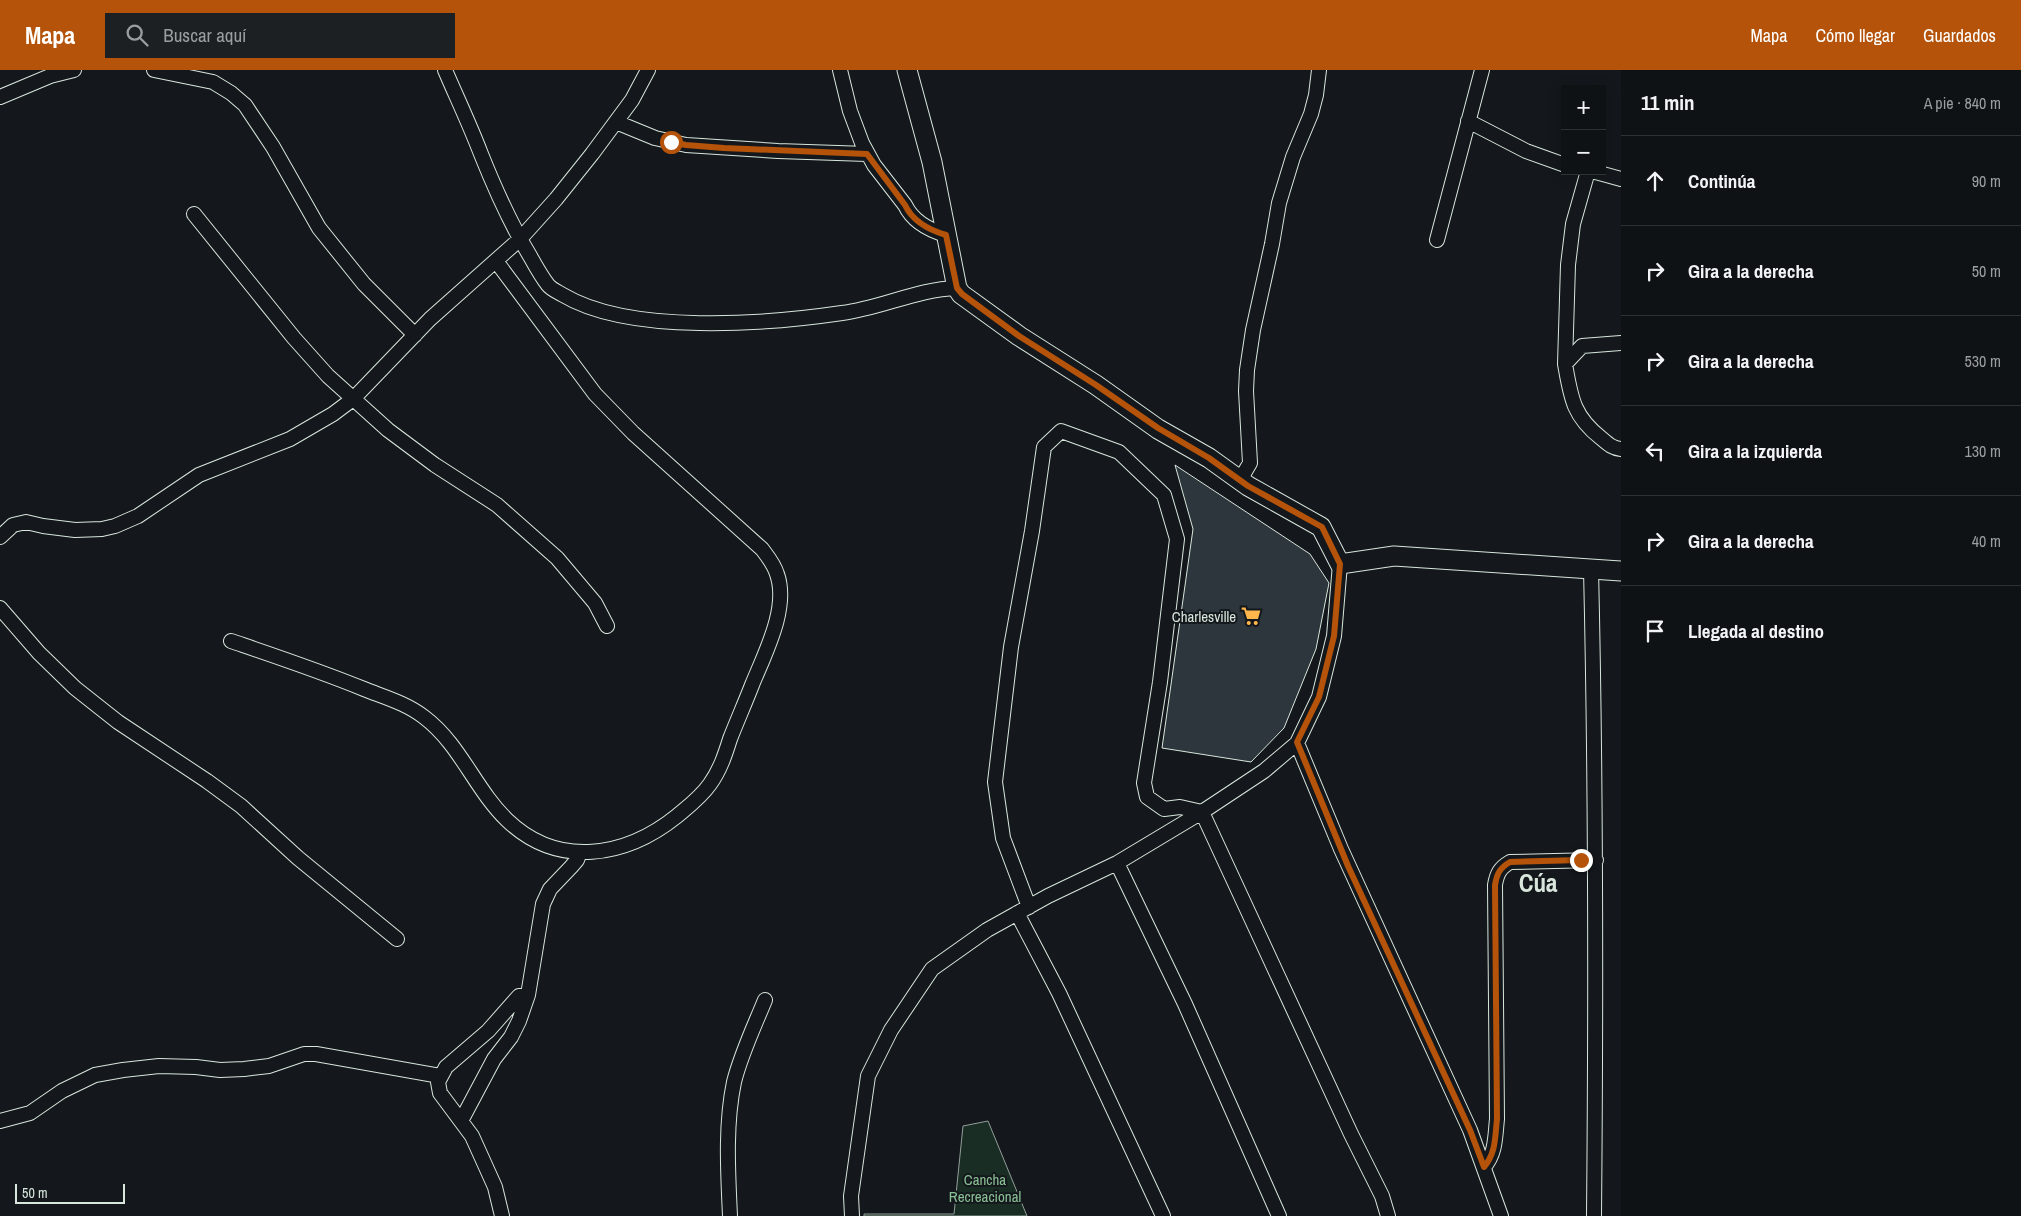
<!DOCTYPE html>
<html lang="es">
<head>
<meta charset="utf-8">
<style>
  :root { --surface:#0f1215; --page:#1d2022; --text:#f1f3f6; --muted:#9b9ea0; --line:#2f3234; --accent:#b45309 }
  body { margin:0; font-family:"Archivo Narrow",sans-serif; background:var(--page); color:var(--text) }
  .controls { position:absolute; right:15px; top:15px; display:grid; overflow:hidden; border-radius:0px; box-shadow:0 2px 12px #0003 }
  .controls button { width:45px; height:45px; display:grid; place-items:center; padding:0; border:0; border-bottom:1px solid var(--line); background:var(--surface); color:var(--text); font:25px sans-serif }
  .scale { position:absolute; left:15px; bottom:12px; width:110px; box-sizing:border-box; padding-left:5px; border:2px solid #d8e6dc; border-top:0; font-size:14px; line-height:18px; white-space:nowrap; color:#d8e6dc; -webkit-text-stroke:4px #14181c; paint-order:stroke }
  .stop { position:absolute; width:15px; height:15px; margin:-11px; border:4px solid #b45309; border-radius:50%; background:#fff }
  .stop.end { background:#b45309; border-color:#fff; box-shadow:0 1px 5px #0008 }
  .list { margin:0; padding:0; list-style:none }
  h2 { display:flex; justify-content:space-between; align-items:center; height:65px; margin:0; padding:0 20px; font-size:21px }
  h2 small { font-size:16px; font-weight:400; color:var(--muted) }
  .list li { display:grid; grid-template-columns:32px 1fr auto; gap:15px; align-items:center; box-sizing:border-box; height:90px; padding:0 20px; border-top:1px solid var(--line) }
  .list b { display:block; font-size:19px; white-space:nowrap }
  .list em { font-size:16px; font-style:normal; color:var(--muted) }
  .icon { flex:none; width:28px; height:28px; fill:none; stroke:currentColor; stroke-width:2; stroke-linecap:round; stroke-linejoin:round }
  .map { position:relative; flex:none; width:1621px; height:1146px; overflow:hidden }
  header { display:flex; align-items:center; gap:30px; box-sizing:border-box; height:70px; padding:0 25px; background:var(--accent); color:#fff }
  header strong { font-size:24px }
  nav { display:flex; gap:28px; margin-inline-start:auto; font-size:18px }
  .search { width:350px; height:45px; background:var(--page); display:flex; align-items:center; gap:12px; box-sizing:border-box; padding:0 18px; border-radius:0px; color:var(--muted); font-size:19px }
  main { display:flex }
  aside { flex:1; background:var(--surface) }
  .map>svg:first-child { display:block }
  .green { fill:#1a2d24; stroke:#939e99 }
  .building { fill:#2c363c; stroke:#d8e6dc }
  .lines { fill:none; stroke-linecap:round; stroke-linejoin:round }
  .street-casing { stroke:#d8e6dc; stroke-width:16 }
  .secondary-casing { stroke:#d8e6dc; stroke-width:21 }
  .street { stroke:#14181c; stroke-width:14 }
  .secondary { stroke:#14181c; stroke-width:19 }
  .route { stroke:#b45309; stroke-width:6 }
  .labels { text-anchor:middle; dominant-baseline:central; stroke-width:4; stroke-linejoin:round; paint-order:stroke }
  .poi-label { font-size:15px; fill:#d8e6dc; stroke:#14181c; text-anchor:end }
  .park-label { font-size:15px; fill:#8ac095; stroke:#14181c }
  .town-label { font-size:25px; font-weight:bold; fill:#d8e6dc; stroke:#14181c }
</style>
</head>
<body>
<header>
<strong>Mapa</strong>
<div class="search"><svg class="icon" aria-label="search" viewBox="0 0 24 24"><circle cx="10" cy="10" r="6"/><path d="M15 15l6 6"/></svg>Buscar aquí</div>
<nav><a>Mapa</a><a>Cómo llegar</a><a>Guardados</a></nav>
</header>
<main>
<div class="map">
<svg width="1621" height="1146" viewBox="0 0 1621 1146">
  <rect width="100%" height="100%" fill="#14181c"/>
  <path class="green" d="M988,1051L1027,1146H864V1144H954L963,1056Z"/>
  <path class="building" d="M1175,395L1310,484L1329,513L1316,579L1284,658L1251,692L1162,678L1193,459Z"/>
  <g class="lines">
    <defs>
      <path id="street" d="M154,0L213,12L231,23L245,35L273,77L319,158L364,214L415,265
        M445,0C457,28 470,55 481,84C495,119 510,153 530,186C535,195 541,206 548,215C551,219 558,222 563,225C630,265 767,254 842,243C882,238 917,219 957,218
        M840,0L850,41L862,73L874,95L905,135C913,152 929,160 946,165
        M0,27L50,6L74,0
        M1468,51L1526,81L1565,95
        M616,52L655,68L686,75L778,81L867,84
        M1592,101L1621,109
        M194,144L294,268L328,306L388,360L435,395L497,435L557,488L595,533L607,556
        M1437,170L1482,0
        M1621,273L1582,276L1565,294C1571,328 1573,346 1601,368C1608,374 1612,378 1621,379
        M1565,294L1568,195L1573,154L1588,101
        M1240,410L1250,393L1246,321L1247,300L1253,260L1272,174L1279,133L1293,87L1311,44L1316,25L1319,0
        M0,467L13,455L26,452L43,456L75,460L102,459L115,456L138,446L199,405L290,369L333,344L353,329L430,249L520,169L556,129L592,84L632,30L648,0
        M1591,499C1596,715 1596,930 1594,1146
        M0,538L39,583L75,618L118,652L207,711L241,736L298,788L397,869
        M231,571C275,586 320,601 364,619C384,627 406,633 424,647C460,674 475,719 507,750C558,799 626,787 677,746C689,736 701,727 710,714C720,700 725,685 730,669C737,651 745,633 752,615C765,583 789,538 777,504C774,494 768,487 762,479L633,363L595,324L496,191
        M1297,673L1341,779L1470,1060L1501,1146
        M1117,793L1185,934L1279,1146
        M1029,837L1003,768L995,712L1011,577L1032,461L1044,377L1061,361L1119,382L1164,425L1177,469L1160,612L1144,713L1147,727L1164,739L1180,737L1202,742L1351,1064L1382,1126L1388,1146
        M1017,843L1059,923L1163,1146
        M0,1051L30,1043L62,1021L95,1005L123,1000L159,996L196,997L220,1000L244,999L269,996L304,984H316L440,1006
        M461,1051L494,989L511,967L519,951L528,925L543,834L550,819L571,797L577,790L580,782
        M1484,1097C1496,1083 1495,1067 1497,1049L1495,815C1497,803 1500,798 1510,792L1596,790
        M502,1146L495,1117L472,1066L440,1023L438,1012L446,997L488,961L519,926L528,925
        M730,1146C728,1102 725,1055 734,1012C741,984 754,957 765,930
        M852,1146L851,1126L868,1006L891,960L932,899L987,860L1048,826L1117,793L1202,742L1264,701L1297,673L1319,627L1334,566L1340,494"/>
      <path id="secondary" d="M907,0L932,92L957,218L961,224L1019,266L1096,315L1158,359L1209,388L1248,416L1321,457L1340,494L1394,486L1621,501"/>
    </defs>
    <use href="#street" class="street-casing"/>
    <use href="#secondary" class="secondary-casing"/>
    <use href="#street" class="street"/>
    <use href="#secondary" class="secondary"/>
  </g>
  <g class="lines">
    <path class="route" d="M671,72L686,75L724,78L867,84L905,135C913,152 929,160 946,165L957,218L962,224L1019,266L1096,315L1158,358L1209,388L1248,416L1322,457L1340,494L1334,566L1319,627L1297,672L1348,796L1470,1060L1484,1097C1496,1083 1495,1067 1497,1049L1495,815C1497,803 1500,798 1510,792L1581,790"/>
  </g>
  <defs>
    <symbol id="supermarket-bare" viewBox="-9 -9 18 18"><path d="M-6-5.5h2.5l.6 2H6L4.5 2H-2.5L-4.4-4H-6ZM-1.5 3.2a1.3 1.3 0 1 0 .1 0ZM3 3.2a1.3 1.3 0 1 0 .1 0Z" fill="#ffb74d" stroke="#14181c" stroke-width="2.5" paint-order="stroke"/></symbol>
  </defs>
  <g fill-rule="evenodd">
    <use href="#supermarket-bare" x="1237" y="532" width="28" height="28"/>
  </g>
  <g class="labels">
    <g class="poi-label">
      <text x="1236" y="546">Charlesville</text>
    </g>
    <g class="park-label">
      <text x="985" y="1109">Cancha<tspan x="985" dy="17">Recreacional</tspan></text>
    </g>
    <g class="town-label">
      <text x="1538" y="813">Cúa</text>
    </g>
  </g>
</svg>
<div class="controls">
<button>+</button>
<button>−</button>
</div>
<div class="scale">50 m</div>
<div class="stop" style="left:671px;top:72px"></div>
<div class="stop end" style="left:1581px;top:790px"></div>
</div>
<aside>
<h2>11 min<small>A pie · 840 m</small></h2>
<ul class="list">
<li><svg class="icon" aria-label="ahead" viewBox="0 0 24 24"><path d="M12 20V5M6 11l6-6 6 6"/></svg><div><b>Continúa</b></div><em>90 m</em></li>
<li><svg class="icon" aria-label="right" viewBox="0 0 24 24"><path d="M7 20v-9h11M14 6l5 5-5 5"/></svg><div><b>Gira a la derecha</b></div><em>50 m</em></li>
<li><svg class="icon" aria-label="right" viewBox="0 0 24 24"><path d="M7 20v-9h11M14 6l5 5-5 5"/></svg><div><b>Gira a la derecha</b></div><em>530 m</em></li>
<li><svg class="icon" aria-label="left" viewBox="0 0 24 24"><path d="M17 20v-9H6M10 6l-5 5 5 5"/></svg><div><b>Gira a la izquierda</b></div><em>130 m</em></li>
<li><svg class="icon" aria-label="right" viewBox="0 0 24 24"><path d="M7 20v-9h11M14 6l5 5-5 5"/></svg><div><b>Gira a la derecha</b></div><em>40 m</em></li>
<li><svg class="icon" aria-label="arrive" viewBox="0 0 24 24"><path d="M6 21V4h12l-3 4 3 4H6"/></svg><div><b>Llegada al destino</b></div></li>
</ul>
</aside>
</main>
</body>
</html>
